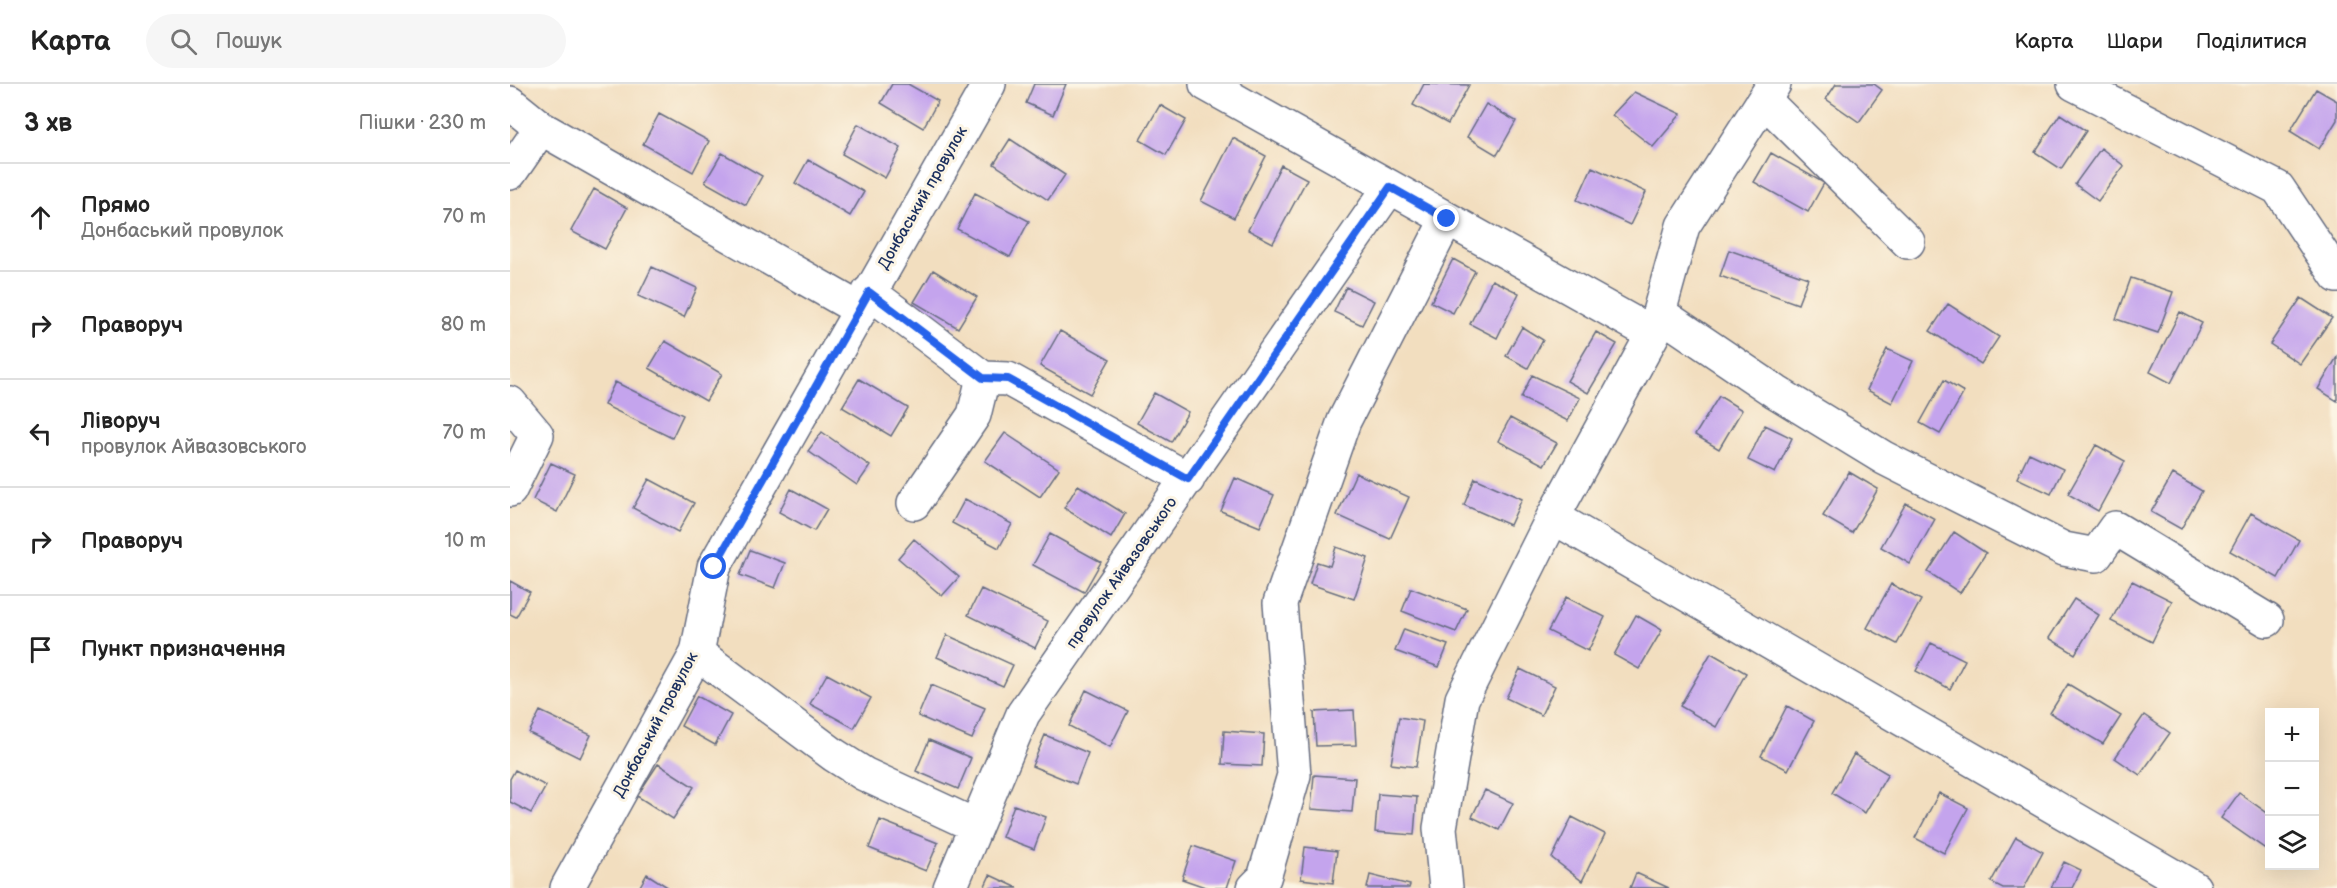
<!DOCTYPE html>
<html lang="uk">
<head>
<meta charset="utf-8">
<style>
  :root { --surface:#fff; --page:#f6f6f6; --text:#222; --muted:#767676; --line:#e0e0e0 }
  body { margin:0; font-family:"Balsamiq Sans",sans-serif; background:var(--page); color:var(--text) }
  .controls { position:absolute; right:18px; bottom:18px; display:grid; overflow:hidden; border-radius:0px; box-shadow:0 6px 24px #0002 }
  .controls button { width:54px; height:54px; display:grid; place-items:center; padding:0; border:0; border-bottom:2px solid var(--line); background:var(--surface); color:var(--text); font:30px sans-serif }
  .stop { position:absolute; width:18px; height:18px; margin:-14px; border:4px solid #2563eb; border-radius:50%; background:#fff }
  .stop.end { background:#2563eb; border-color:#fff; box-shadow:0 2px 6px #0008 }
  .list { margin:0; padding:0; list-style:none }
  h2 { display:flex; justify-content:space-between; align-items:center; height:78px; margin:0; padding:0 24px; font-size:26px }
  h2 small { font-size:20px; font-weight:400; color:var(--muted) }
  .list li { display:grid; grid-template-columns:39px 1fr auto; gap:18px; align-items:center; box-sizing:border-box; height:108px; padding:0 24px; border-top:2px solid var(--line) }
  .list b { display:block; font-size:22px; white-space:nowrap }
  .list p { margin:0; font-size:20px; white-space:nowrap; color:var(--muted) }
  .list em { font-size:20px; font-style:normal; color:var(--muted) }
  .icon { flex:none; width:33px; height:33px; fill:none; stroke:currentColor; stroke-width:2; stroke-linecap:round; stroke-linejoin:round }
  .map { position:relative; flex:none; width:1827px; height:804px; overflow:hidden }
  header { display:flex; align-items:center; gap:36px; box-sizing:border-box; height:84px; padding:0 30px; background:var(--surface); border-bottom:2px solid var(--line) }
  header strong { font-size:28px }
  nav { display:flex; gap:33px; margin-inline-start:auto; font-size:21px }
  .search { width:420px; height:54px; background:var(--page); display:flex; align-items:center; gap:15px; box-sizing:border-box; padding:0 21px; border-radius:33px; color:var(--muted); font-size:22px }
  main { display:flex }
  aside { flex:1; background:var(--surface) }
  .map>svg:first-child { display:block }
  .building { fill:#c4a4ed }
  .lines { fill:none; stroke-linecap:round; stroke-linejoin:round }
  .minor-casing { stroke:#666c80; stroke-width:36 }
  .minor { stroke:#fff; stroke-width:33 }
  .route { stroke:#2563eb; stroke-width:8 }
  .labels { text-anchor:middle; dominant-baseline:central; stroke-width:6; stroke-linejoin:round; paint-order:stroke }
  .street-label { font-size:16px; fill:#1b2f5e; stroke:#fcf5e5 }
</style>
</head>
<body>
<header>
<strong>Карта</strong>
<div class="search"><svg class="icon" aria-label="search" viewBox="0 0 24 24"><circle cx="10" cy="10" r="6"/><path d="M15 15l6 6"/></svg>Пошук</div>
<nav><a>Карта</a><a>Шари</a><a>Поділитися</a></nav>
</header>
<main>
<aside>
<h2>3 хв<small>Пішки · 230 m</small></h2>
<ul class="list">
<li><svg class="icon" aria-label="ahead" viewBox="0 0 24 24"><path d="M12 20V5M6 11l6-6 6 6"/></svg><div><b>Прямо</b><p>Донбаський провулок</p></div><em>70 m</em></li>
<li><svg class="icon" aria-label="right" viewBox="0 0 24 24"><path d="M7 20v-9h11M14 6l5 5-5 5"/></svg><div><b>Праворуч</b></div><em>80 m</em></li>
<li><svg class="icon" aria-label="left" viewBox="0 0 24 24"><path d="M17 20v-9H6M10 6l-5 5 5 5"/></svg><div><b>Ліворуч</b><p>провулок Айвазовського</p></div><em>70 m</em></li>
<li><svg class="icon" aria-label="right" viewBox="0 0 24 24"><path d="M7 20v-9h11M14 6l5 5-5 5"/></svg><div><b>Праворуч</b></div><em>10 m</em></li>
<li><svg class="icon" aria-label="arrive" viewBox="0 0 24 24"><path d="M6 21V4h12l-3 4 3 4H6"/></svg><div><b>Пункт призначення</b></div></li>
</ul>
</aside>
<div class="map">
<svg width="1827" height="804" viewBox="0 0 1827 804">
  <rect width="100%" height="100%" fill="#fcf5e5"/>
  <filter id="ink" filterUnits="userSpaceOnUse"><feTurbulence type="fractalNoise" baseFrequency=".0167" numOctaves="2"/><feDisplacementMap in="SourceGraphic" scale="12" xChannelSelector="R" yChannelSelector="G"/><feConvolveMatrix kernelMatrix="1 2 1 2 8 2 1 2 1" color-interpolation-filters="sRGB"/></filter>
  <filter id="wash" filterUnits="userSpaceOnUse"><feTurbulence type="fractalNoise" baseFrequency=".008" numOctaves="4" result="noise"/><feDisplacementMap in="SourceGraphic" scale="24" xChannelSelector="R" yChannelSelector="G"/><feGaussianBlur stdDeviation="1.35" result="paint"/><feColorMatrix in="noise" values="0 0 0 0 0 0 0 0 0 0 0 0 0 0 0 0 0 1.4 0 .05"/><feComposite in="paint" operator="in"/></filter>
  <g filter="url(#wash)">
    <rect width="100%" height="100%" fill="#f2debf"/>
    <g id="blocks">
      <path class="building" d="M382,0H398L428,17L413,44L371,19Z
        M524,0H556L543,31L516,19Z
        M914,0L959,1L938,40L903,21Z
        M1326,0H1364L1372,6L1349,38L1316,15Z
        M1806,5L1827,17V36L1809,65L1780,47Z
        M1124,8L1171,30L1143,63L1102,31Z
        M976,20L1006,37L987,71L957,53Z
        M650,21L676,36L656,71L630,56Z
        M149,30L199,57L183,88L133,60Z
        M1550,30L1576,47L1551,85L1525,68Z
        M348,40L391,64L375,94L332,70Z
        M723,54L756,72L724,134L691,117Z
        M500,55L555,91L538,116L484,80Z
        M1591,64L1614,82L1588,117L1565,100Z
        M212,69L252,92L236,121L195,98Z
        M1261,69L1314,99L1298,128L1244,98Z
        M298,76L354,108L340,132L285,99Z
        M771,81L797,95L763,159L738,146Z
        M1082,83L1136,108L1120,141L1067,116Z
        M84,105L117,124L95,165L61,147Z
        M465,109L519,137L500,173L447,145Z
        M1219,166L1298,194L1288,220L1210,192Z
        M943,175L965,187L943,229L921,218Z
        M142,183L187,204L174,233L128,212Z
        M423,186L467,213L448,244L404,218Z
        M1621,194L1663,208L1648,249L1606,235Z
        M982,196L1009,209L987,254L960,240Z
        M836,203L864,217L852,241L824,228Z
        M1791,214L1822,234L1790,280L1760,260Z
        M1438,220L1489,253L1471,280L1420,247Z
        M1670,228L1692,239L1661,299L1640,288Z
        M1012,243L1033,256L1018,284L996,272Z
        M550,247L600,275L580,310L530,282Z
        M1086,248L1107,260L1078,309L1057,297Z
        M155,257L212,290L196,317L139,284Z
        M1377,265L1403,277L1382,319L1357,306Z
        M1827,273V317L1808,305Z
        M1022,291L1070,314L1058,337L1011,314Z
        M349,295L398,324L381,352L332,323Z
        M1434,296L1454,308L1430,350L1410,339Z
        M105,298L173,331L162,354L94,321Z
        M644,309L678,328L661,358L627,339Z
        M1209,312L1232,326L1209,365L1185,351Z
        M1000,334L1047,359L1034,381L988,357Z
        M1255,341L1282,354L1265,389L1238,376Z
        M312,348L360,382L347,401L298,367Z
        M495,349L549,385L530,413L475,377Z
        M1586,361L1615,377L1588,427L1558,410Z
        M1519,369L1553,385L1541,410L1507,394Z
        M41,379L65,390L47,428L23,416Z
        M1339,388L1368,405L1342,449L1313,432Z
        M846,389L899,413L880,455L827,431Z
        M1663,390L1692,407L1671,445L1641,428Z
        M725,394L764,411L750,443L711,427Z
        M965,394L1012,415L1000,441L954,421Z
        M139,395L184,419L168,448L123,424Z
        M568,401L615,430L601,454L554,424Z
        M281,405L317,425L304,447L269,428Z
        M455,415L502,440L489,464L442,439Z
        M1396,419L1425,435L1400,480L1371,463Z
        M1741,429L1789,456L1768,494L1720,467Z
        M1444,448L1476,469L1450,509L1418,488Z
        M540,450L591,478L574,508L523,481Z
        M404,455L449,493L432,512L388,474Z
        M826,463L858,474L844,515L800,500L807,478L820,482Z
        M240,466L275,479L265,504L230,491Z
        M0,497L20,508L6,533L0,530Z
        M1622,497L1662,517L1642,558L1601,537Z
        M1381,500L1411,516L1387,560L1357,544Z
        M901,504L957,525L946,548L892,527Z
        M471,505L538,537L525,564L458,531Z
        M1056,513L1095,533L1078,567L1038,547Z
        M1564,515L1589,531L1565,570L1539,554Z
        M1126,531L1152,546L1129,585L1104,571Z
        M894,545L938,561L929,583L885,567Z
        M437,551L503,581L493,602L427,573Z
        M1421,559L1455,576L1440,605L1406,587Z
        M1201,569L1236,589L1206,643L1170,622Z
        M1010,585L1045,602L1031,631L996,614Z
        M317,590L361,614L344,644L300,620Z
        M1558,600L1611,632L1593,660L1540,629Z
        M421,601L475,624L462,655L408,632Z
        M576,606L618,627L600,663L559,642Z
        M187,612L221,631L205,661L171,642Z
        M1277,622L1304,637L1278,686L1251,672Z
        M844,626L846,661L806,662L804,628Z
        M30,627L81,651L70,674L19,649Z
        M1634,631L1660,649L1630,691L1605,674Z
        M889,633L913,637L906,683L881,680Z
        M714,647L754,650L752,682L712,680Z
        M535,651L578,669L566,700L522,682Z
        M419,656L461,674L448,705L406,687Z
        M1344,670L1378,690L1355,729L1322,709Z
        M148,680L184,703L163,735L127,712Z
        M5,686L36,702L21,729L0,718V695Z
        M804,691L845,694L842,728L801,725Z
        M975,706L1003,719L989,746L962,733Z
        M1429,709L1458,724L1434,769L1405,754Z
        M1729,709L1760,731V768L1711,734Z
        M868,710L907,713L904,751L865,748Z
        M504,721L536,733L524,765L492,753Z
        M1062,733L1095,750L1072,797L1042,774Z
        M370,736L428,759L416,787L359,764Z
        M1506,753L1533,768L1514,804H1493L1481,798Z
        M683,762L726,777L717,804H698L672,795Z
        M795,763L827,767L823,799L791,795Z
        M1554,778L1571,786L1562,804H1541Z
        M1126,789L1159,804H1120Z
        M137,790L159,804H129Z
        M480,791L508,804H474Z
        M860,791L900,801L899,804H857Z"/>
    </g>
  </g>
  <g filter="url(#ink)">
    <use href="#blocks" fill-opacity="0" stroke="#666c80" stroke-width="1.5"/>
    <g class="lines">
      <defs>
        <path id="minor" d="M696,0L1143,250
          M1564,0L1768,104L1827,192
          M1254,16L1398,158
          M0,19L31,44L349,225
          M0,89L31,44
          M359,208L473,294L464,331L404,419
          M1149,229L1266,308L1374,374L1554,465L1586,471L1605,444L1757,536
          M473,294L498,295L678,395
          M0,319L27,351L0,406
          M1043,433L1684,804
          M187,569L324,671L354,690L464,741
          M57,804L187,569L204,483L479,0
          M440,804L513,630L880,103
          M744,804L754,794L784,691L770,519L834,337L937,135
          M936,804L930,744L952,615L1043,433L1143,250L1173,142L1264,0"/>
      </defs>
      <use href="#minor" class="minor-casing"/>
      <use href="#minor" class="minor"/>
    </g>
  </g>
  <g class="lines" filter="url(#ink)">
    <path class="route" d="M204,483L359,208L473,294L498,295L678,395L880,103L937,135"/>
  </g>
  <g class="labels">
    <g class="street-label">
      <text transform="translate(413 114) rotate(-60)">Донбаський провулок</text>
      <text transform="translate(612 489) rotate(-55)">провулок Айвазовського</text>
      <text transform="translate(146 641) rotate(-62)">Донбаський провулок</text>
    </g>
  </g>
</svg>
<div class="controls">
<button>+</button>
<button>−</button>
<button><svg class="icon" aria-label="layers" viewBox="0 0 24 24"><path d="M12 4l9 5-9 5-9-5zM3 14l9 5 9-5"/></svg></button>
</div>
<div class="stop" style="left:204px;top:483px"></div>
<div class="stop end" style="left:937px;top:135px"></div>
</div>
</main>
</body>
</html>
